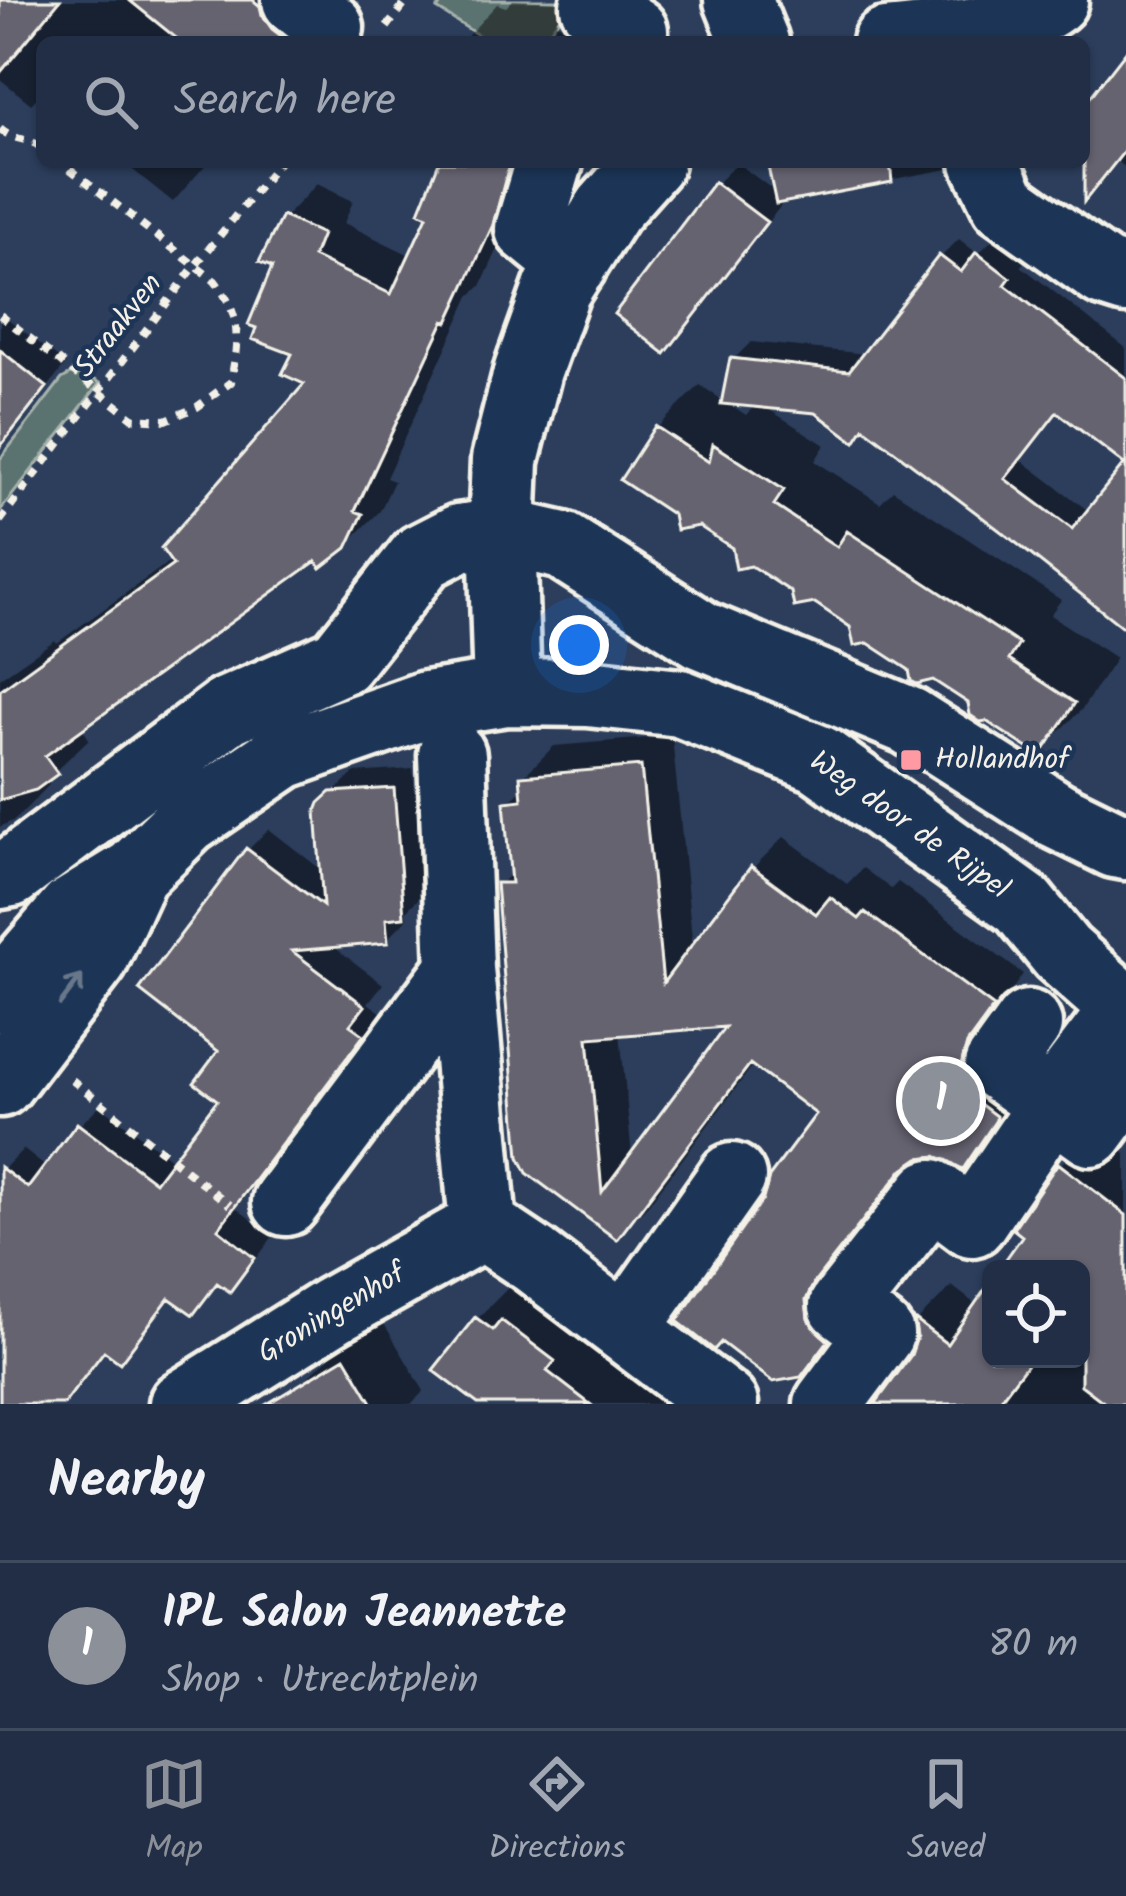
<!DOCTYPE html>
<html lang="en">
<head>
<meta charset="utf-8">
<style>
  :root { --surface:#212e45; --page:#2d3a50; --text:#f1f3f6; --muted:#a2a8b3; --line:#3e4a5e; --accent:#8c9099 }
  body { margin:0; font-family:Kalam,sans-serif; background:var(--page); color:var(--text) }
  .controls { position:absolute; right:36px; bottom:36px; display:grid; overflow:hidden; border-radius:18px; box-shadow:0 3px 9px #0004 }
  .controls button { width:108px; height:108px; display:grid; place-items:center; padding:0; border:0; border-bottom:3px solid var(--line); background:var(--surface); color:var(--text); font:60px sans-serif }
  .you { position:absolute; left:579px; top:645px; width:42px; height:42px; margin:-30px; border:9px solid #fff; border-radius:50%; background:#1a73e8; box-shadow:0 0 0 18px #1a73e833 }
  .badge { display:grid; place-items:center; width:78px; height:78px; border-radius:50%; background:var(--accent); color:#fff; font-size:39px; font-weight:700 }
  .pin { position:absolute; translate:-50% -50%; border:6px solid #fff; box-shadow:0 3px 12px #0006 }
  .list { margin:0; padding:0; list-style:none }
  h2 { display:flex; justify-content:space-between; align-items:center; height:156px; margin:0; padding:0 48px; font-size:51px }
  h2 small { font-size:39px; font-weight:400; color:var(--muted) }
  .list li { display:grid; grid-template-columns:78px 1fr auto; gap:36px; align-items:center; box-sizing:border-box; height:168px; padding:0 48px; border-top:3px solid var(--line) }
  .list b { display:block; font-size:45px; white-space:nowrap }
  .list p { margin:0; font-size:39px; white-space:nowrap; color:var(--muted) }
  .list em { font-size:39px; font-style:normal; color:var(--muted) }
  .icon { flex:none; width:66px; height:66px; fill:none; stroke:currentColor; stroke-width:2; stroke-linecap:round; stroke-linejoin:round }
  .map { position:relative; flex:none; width:1126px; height:1404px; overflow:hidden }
  .search { position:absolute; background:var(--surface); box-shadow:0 3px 9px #0004; left:36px; right:36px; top:36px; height:132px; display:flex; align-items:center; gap:30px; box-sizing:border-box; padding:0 42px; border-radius:18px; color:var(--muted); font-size:45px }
  .sheet { height:324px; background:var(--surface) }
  nav { display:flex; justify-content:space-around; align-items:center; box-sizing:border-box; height:168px; border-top:3px solid var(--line); background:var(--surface); font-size:33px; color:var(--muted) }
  nav a { display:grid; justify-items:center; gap:6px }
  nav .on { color:var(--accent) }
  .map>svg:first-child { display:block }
  .green { fill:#5a7370; stroke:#a7b2ac; stroke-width:3 }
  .shadow { fill:#0007; fill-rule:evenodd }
  .building { fill:#666471; stroke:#f4f1e8; stroke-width:3; fill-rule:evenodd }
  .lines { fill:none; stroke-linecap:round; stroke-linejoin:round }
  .minor-casing { stroke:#f4f1e8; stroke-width:75 }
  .path { stroke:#f4f1e8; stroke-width:8; stroke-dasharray:9 9; stroke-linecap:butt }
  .minor { stroke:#1d3557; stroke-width:66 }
  .oneway { stroke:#68778a }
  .poi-dot { fill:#ff9aa2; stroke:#1d3557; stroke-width:4.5 }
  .labels { text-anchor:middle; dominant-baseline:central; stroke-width:9; stroke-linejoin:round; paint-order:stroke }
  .street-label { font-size:30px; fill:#f4f1e8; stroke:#1d3557 }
  .poi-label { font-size:30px; fill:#f4f1e8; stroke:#1d3557; text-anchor:start }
</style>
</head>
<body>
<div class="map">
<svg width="1126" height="1404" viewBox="0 0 1126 1404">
  <rect width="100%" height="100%" fill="#2c3e5c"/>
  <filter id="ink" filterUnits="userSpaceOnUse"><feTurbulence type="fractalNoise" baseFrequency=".00833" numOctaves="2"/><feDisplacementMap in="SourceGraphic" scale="24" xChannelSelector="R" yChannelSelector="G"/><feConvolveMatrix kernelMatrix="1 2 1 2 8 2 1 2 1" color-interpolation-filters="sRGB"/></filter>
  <g filter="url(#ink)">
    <path class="green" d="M444,0H573L541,42H489L437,9Z
      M78,370L100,383L0,511V459L62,379Z"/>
    <path class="shadow" d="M0,0H283L304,42H42V98L39,96L31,104L0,79Z
      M513,0L563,2L556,23L582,32L579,42H462L497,4L506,7Z
      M1126,54V168L1117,161L1099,178L1079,162H1084V109Z
      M123,162H208L173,202Z
      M442,162H533L525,189L481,286L470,296L386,478L394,481L380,511L345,546L316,556L81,726L89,739L48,778L49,785L16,819L0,827V678L55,640L57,643L173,559L309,383L296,352L276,266L284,218L317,184L353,201L344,223L412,256L431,214Z
      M772,162H955L948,169L786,199L686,329L665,350L716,184L737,163L776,192Z
      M996,236L1026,259L1021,266L1126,348V461L1059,410L1020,459L1090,512L1126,467V628L866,426L817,410L762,405L825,445L815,461L880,503L893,490L1061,600L1050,615L1116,658L1082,709L1039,752L970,701L934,677L911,668L853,625L794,590L735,546L657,428L700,385L724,401L733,360L751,342L866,354L941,257L959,239L978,254ZM725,401L756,404L746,415Z
      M0,313L66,364L26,415L5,436L0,432Z
      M672,736L693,948L753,868L784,837L847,884L863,868L891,889L898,882L1023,974L998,1010L1026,1085L994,1134L962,1166L936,1153L917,1155L844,1248L836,1266L857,1309L832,1342L800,1374L765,1200L821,1113L754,1064L648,1205L617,1237L499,885L513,871L507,803L524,787L523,777L554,746ZM731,1024L632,1157L620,1032Z
      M413,769L423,894L406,911L407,919L386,940L330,944L383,984L368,1003L382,1013L236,1208L273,1236L250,1268L229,1288L220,1281L193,1311L172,1296L140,1339L120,1359L107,1349L78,1388L62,1404H0V1173L23,1149L47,1168L80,1125L100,1105L175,1162L221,1099L222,1051L143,989L249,849L269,829L323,871L321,805L354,773Z
      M1095,1130L1126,1154V1404H879L913,1357L920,1338L918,1320L952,1286L978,1306L991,1286V1359H1081V1269H1003L1026,1235L1060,1165Z
      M524,1272L720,1404H483L477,1319Z
      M383,1322L424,1391L411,1404H278L337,1350Z"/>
    <path class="building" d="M0,0H60L0,73Z
      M129,0H253L260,6L262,15L272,29L289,42H181Z
      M1126,51V149L1084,202V105Z
      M439,162H510L493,225L448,322L444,321L355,511L363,514L347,548L321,568L316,561L45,756L58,774L36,790L0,800V690L173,565L161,548L304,384L282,374L292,354L252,339L256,328L248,325L272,267L259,262L282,216L322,234L313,257L391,294L427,216L419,212Z
      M767,162H890L892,182L776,204Z
      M714,182L767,222L665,354L614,314Z
      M976,252L1010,278L1005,285L1126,378V630L1015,542L864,428L855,442L816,413L721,404L730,358L849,371L939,255L961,272ZM1057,412L1124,464L1072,529L1005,479Z
      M0,350L47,387L0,447Z
      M655,426L709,462L713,444L784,490L774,505L837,547L847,531L1019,644L1009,660L1075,703L1040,756L986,721L980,722L970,715L968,703L933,680L917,684L911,681L909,670L868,643L854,646L850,627L815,603L794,607L791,592L770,578L751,566L736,569L732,548L699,526L676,530L673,515L620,480Z
      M641,766L663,983L751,866L816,914L830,897L859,919L865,912L994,1007L967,1044L961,1066L952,1083L996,1116V1120L963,1169L936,1156L919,1158L903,1169L814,1283L806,1300L808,1319L828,1341L801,1377L773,1382L721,1342L714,1350L677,1321L763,1199L769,1177L816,1114L750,1064L617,1240L527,1173L519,1157L496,883H511L504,802L522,800L520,776ZM725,1027L602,1192L588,1038Z
      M394,788L404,917L386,919L388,943L292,951L365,1006L350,1025L364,1035L218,1229L255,1258L230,1292L217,1283L193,1315L169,1298L120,1363L104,1351L64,1404H0V1167L28,1188L77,1123L155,1182L217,1100L194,1083L218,1051L139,990L246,848L323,906L316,811L319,803L331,792Z
      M1058,1163L1126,1215V1404H1106L1081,1385V1269H999L1022,1236L1013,1229Z
      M991,1281V1359H1031L997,1404H875L911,1355L917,1337L914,1319L947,1344Z
      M475,1317L493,1330L501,1320L555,1361L547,1371L590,1404H478L433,1370Z
      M345,1357L373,1404H267Z"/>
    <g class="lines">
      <defs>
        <path id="minor" d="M296,0L330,27
          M738,0L755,42
          M594,6L634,31
          M886,42C939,36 1010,33 1054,0
          M549,162L529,229L573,265
          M985,162L1005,203L1104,273L1126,280
          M507,692L502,532L505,460L528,370L557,289L608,209L650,162
          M452,755L460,969L483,1226L534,1260L724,1404
          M0,875L11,873L227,711L340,661L422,557L459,538L502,532L563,546L702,635L909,721L1056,815L1115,844L1126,846
          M0,999L18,974L72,911L134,873L187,821L284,755L426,705L507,692L588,693L680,703L819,759L1023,905L1062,953L1126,1010
          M1028,1024L998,1066L1091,1132L1125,1086
          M0,1083L94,960L134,873
          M286,1202L460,969
          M625,1329L732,1177
          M183,1404L333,1310L483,1226
          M828,1404L880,1334L843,1306L932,1193L972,1223L1051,1106L1126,1007"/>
      </defs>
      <use href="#minor" class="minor-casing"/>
      <path class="path" d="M387,27L408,0
        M0,129C17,143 27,136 42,148
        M0,315L133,418L166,420L197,407L231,382C238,339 243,318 215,281L61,162
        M0,521L195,266L279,162
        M72,1080L230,1205"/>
      <use href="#minor" class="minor"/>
    </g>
    <defs><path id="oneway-shaft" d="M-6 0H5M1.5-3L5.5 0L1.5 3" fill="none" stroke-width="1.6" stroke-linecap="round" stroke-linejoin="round" transform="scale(3)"/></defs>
    <use class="oneway" href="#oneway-shaft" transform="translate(71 990) rotate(-53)"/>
  </g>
  <rect class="poi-dot" x="899" y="748" width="24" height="24" rx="6"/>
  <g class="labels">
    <g class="street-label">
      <text transform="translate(119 326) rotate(-52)">Straakven</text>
      <text transform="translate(909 826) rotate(35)">Weg door de Rijpel</text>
      <text transform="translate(332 1314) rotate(-31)">Groningenhof</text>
    </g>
    <g class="poi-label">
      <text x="935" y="760">Hollandhof</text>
    </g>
  </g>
</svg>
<div class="controls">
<button><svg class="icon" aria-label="locate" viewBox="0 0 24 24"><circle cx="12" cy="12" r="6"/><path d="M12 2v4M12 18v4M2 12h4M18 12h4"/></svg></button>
</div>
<div class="you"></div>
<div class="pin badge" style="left:941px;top:1101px">1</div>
<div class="search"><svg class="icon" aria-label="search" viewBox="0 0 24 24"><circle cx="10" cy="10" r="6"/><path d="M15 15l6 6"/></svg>Search here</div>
</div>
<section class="sheet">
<h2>Nearby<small></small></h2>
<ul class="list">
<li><span class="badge">1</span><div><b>IPL Salon Jeannette</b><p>Shop · Utrechtplein</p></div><em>80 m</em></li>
</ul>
</section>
<nav>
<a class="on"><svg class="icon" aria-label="map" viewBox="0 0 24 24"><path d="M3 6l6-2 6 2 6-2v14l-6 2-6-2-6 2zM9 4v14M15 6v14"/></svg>Map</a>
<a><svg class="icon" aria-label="directions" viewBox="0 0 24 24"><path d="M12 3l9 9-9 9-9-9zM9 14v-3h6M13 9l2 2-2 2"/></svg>Directions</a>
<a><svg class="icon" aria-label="saved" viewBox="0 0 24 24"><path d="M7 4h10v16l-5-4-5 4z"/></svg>Saved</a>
</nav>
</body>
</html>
